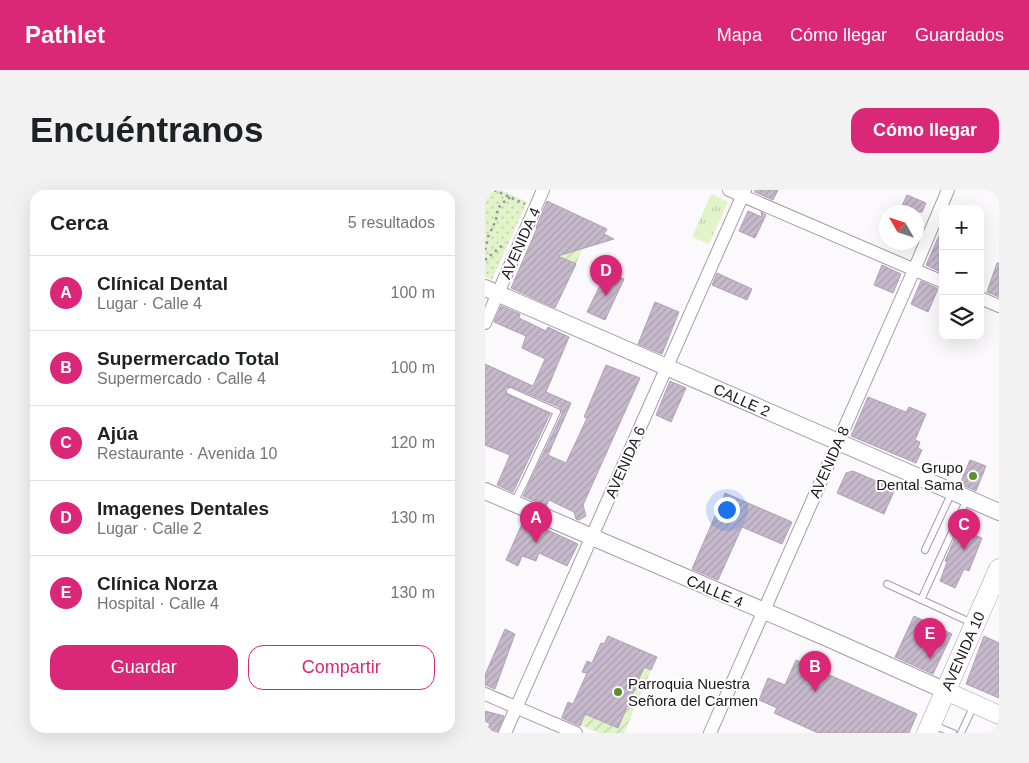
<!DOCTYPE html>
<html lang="es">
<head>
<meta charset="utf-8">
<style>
  :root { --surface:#fff; --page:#f2f2f2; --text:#202124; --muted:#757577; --line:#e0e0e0; --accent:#db2777 }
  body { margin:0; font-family:Arial,sans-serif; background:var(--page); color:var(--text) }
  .controls { position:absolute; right:15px; top:15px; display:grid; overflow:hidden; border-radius:10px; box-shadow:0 5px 20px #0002 }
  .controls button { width:45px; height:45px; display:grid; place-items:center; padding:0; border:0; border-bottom:1px solid var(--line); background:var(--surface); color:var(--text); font:25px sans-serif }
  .compass { position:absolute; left:394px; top:15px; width:45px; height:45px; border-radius:50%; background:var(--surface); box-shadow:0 5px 20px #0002; rotate:309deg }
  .you { position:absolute; left:241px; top:319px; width:18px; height:18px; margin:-12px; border:4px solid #fff; border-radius:50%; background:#1a73e8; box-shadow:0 0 0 8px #1a73e833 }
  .badge { display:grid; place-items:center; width:32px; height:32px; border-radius:50%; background:var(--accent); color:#fff; font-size:16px; font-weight:700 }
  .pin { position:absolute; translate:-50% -41px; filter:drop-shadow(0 1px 2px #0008) }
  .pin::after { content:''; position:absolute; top:26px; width:18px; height:15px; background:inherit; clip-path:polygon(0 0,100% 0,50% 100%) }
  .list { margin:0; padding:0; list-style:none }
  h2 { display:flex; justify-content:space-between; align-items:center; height:65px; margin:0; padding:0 20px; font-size:21px }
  h2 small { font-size:16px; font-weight:400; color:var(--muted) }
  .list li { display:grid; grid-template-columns:32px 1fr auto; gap:15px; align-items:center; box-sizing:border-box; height:75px; padding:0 20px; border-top:1px solid var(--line) }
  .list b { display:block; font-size:19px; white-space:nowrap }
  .list p { margin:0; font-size:16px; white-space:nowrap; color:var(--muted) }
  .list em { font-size:16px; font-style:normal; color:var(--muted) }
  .actions { display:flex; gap:10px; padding:15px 20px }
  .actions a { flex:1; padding:11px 0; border:1px solid var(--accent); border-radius:15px; text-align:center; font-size:18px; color:var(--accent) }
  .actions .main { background:var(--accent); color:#fff }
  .icon { flex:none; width:28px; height:28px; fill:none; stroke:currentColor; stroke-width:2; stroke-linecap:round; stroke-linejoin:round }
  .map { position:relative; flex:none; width:514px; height:543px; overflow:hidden; border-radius:15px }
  header { display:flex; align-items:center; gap:30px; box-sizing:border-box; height:70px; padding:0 25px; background:var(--accent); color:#fff }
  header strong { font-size:24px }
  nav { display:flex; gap:28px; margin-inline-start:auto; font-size:18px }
  .intro { display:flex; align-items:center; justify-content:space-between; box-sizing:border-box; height:120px; padding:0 30px }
  h1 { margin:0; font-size:35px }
  .button { padding:12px 22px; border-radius:15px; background:var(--accent); color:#fff; font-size:18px; font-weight:700 }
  main { display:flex; gap:30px; padding:0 30px }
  aside { flex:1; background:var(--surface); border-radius:15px; box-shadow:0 5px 20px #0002 }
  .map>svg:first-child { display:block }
  .grass { fill:url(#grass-tufts) }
  .park { fill:url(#park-dots) }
  .garden { fill:url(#garden-furrows) }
  .building { fill:url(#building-hatch); stroke:#afa2b5 }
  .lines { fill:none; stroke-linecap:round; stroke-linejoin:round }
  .service-casing { stroke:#a799ad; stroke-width:8 }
  .minor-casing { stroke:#a799ad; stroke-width:14 }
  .tertiary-casing { stroke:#a799ad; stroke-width:18 }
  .secondary-casing { stroke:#a799ad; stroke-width:19 }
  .primary-casing { stroke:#a799ad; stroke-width:21 }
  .path { stroke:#989499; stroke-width:2.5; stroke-dasharray:2.5 4; stroke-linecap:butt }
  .service { stroke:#fff; stroke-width:6 }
  .minor { stroke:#fff; stroke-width:12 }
  .tertiary { stroke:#fff; stroke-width:16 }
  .secondary { stroke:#fff; stroke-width:18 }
  .primary { stroke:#fff; stroke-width:20 }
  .poi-dot { fill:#5c912a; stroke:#fff; stroke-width:2 }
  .labels { text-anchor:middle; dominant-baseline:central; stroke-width:4; stroke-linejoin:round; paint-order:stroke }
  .street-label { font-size:15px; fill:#1c171e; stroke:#fff }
  .poi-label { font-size:15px; fill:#1c171e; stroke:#fff; text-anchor:end }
</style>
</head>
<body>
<header>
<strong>Pathlet</strong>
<nav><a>Mapa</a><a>Cómo llegar</a><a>Guardados</a></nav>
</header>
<div class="intro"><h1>Encuéntranos</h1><a class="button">Cómo llegar</a></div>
<main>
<aside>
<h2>Cerca<small>5 resultados</small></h2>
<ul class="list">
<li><span class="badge">A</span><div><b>Clínical Dental</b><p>Lugar · Calle 4</p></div><em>100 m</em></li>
<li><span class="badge">B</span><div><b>Supermercado Total</b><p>Supermercado · Calle 4</p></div><em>100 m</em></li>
<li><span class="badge">C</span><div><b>Ajúa</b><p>Restaurante · Avenida 10</p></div><em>120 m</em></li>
<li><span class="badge">D</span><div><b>Imagenes Dentales</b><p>Lugar · Calle 2</p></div><em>130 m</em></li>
<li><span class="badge">E</span><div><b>Clínica Norza</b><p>Hospital · Calle 4</p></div><em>130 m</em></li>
</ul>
<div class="actions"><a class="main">Guardar</a><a>Compartir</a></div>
</aside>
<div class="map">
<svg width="514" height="543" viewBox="0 0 514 543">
  <defs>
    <pattern id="grass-tufts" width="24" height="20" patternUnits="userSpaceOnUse" patternTransform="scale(1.25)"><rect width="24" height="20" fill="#e0f3c9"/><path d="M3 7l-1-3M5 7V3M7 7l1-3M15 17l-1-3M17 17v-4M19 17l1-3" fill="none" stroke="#c0d0ac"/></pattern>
    <pattern id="park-dots" width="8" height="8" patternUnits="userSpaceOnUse" patternTransform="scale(1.25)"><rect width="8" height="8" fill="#e0f3c9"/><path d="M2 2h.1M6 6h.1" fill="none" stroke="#c0d0ac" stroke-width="1.8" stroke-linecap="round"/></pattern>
    <pattern id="garden-furrows" width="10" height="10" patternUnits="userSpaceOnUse" patternTransform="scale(1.25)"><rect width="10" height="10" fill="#e0f3c9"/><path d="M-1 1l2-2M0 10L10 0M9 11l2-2" fill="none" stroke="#c0d0ac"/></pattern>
    <pattern id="building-hatch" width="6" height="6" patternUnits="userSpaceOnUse" patternTransform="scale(1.25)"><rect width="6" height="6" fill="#c6b9cc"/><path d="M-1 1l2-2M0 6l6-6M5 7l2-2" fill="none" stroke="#aa9eaf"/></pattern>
  </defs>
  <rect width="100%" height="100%" fill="#fcf9fd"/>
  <path class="grass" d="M226,4L243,12L224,54L207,47Z"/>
  <path class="park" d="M0,0H16L42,12L7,90L0,87Z"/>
  <path class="garden" d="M52,38L98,58L91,74L45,54Z
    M127,464L106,526L133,538L159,477L166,480L139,543H115L95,535Z"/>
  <path class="building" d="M270,0H293L288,10L270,2Z
    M422,5L441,13L437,22H414Z
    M62,11L122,39L119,44L129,49L73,66L91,74L70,118L26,98L52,38L51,37Z
    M263,21L277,27L276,22L281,25L270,48L254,41Z
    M458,37V83L441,75Z
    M512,73H514V107L502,102Z
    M397,75L416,84L408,103L389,95Z
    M232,83L267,99L262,110L227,95Z
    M130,85L139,89L120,130L102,122L119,87L127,90Z
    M436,91L453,99L443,122L426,114Z
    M170,112L194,122L177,164L153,154Z
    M16,116L35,124L34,128L61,141L63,137L84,147L61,202L86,213L63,265L81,273L102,228L99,227L121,175L155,188L98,315L101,326L94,330L91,329L89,322L64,310L61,316L38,306L77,224V221L74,217L25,196L22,197L20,199V202L23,205L65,224L28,302L12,295L25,265L0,255V174L48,196L60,169L37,158L41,146L9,132Z
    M185,191L201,198L186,232L171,225Z
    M383,207L421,222L424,217L441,224L430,250L435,252L433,258L437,260L431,273L366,246Z
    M485,270L501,276L491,301L475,294Z
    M368,281L410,299L399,324L352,303L361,283Z
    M240,303L307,332L297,354L257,337L233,390L207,379Z
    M39,329L93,354L82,376L54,363L51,371L37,366L33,376L21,370Z
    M474,339L497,348L484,381L479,379L470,398L455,391L462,372L460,371Z
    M429,426L467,444L448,484L410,467Z
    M20,439L30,444L10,499L0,495V485Z
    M123,446L172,467L166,480L159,477L133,538L100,524L95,536L77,528V527L83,512L88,514L102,483L97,482L102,471L107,473L116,453L119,454Z
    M499,446L514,453V508L481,494Z
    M311,470L432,524L424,543H333L289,523L292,518L274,510L283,488L300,495Z
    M0,521L19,526L12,543L2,540L5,534L0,531Z"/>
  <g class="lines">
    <defs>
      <path id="service" d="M25,201L72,222L39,293L29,312
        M440,360L467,302
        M402,394L487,433
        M436,410L482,309
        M448,535L468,543
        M476,543L489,515"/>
      <path id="minor" d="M244,0L458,92
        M495,108L514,116
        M0,133L58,0
        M0,504L91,543
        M20,543L260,0
        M225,543L429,80L463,0"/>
      <path id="tertiary" d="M0,98L514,322
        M0,301L342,448L461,501"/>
      <path id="secondary" d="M461,501L514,525"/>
      <path id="primary" d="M442,543L514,379"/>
    </defs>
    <use href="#service" class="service-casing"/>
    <use href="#minor" class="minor-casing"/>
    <use href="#tertiary" class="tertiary-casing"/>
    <use href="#secondary" class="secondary-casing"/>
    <use href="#primary" class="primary-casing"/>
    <path class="path" d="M9,0L40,14
      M0,60C1,56 2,52 3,47C7,37 13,30 12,19L23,8H28
      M0,70L20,53"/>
    <use href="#service" class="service"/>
    <use href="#minor" class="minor"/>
    <use href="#tertiary" class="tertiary"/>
    <use href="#secondary" class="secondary"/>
    <use href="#primary" class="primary"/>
  </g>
  <g class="poi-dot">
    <circle cx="488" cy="286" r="5"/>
    <circle cx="133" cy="502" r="5"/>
  </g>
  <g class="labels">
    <g class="street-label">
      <text transform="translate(35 53) rotate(-66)">AVENIDA 4</text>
      <text transform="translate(257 210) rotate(24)">CALLE 2</text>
      <text transform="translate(140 272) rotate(-66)">AVENIDA 6</text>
      <text transform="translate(344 272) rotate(-66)">AVENIDA 8</text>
      <text transform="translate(230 401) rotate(23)">CALLE 4</text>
      <text transform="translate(478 461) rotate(-66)">AVENIDA 10</text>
    </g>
    <g class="poi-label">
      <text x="478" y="277">Grupo<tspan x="478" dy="17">Dental Sama</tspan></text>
      <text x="143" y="493" text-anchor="start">Parroquia Nuestra<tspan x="143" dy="17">Señora del Carmen</tspan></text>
    </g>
  </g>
</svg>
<div class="controls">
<button>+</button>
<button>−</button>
<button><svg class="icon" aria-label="layers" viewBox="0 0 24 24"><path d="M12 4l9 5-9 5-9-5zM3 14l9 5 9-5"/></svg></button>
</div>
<svg class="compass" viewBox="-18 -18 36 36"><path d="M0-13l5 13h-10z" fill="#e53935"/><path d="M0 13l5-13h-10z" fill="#757577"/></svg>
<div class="you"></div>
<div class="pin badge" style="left:51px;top:353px">A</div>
<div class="pin badge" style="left:330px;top:502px">B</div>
<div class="pin badge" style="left:479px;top:360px">C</div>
<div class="pin badge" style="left:121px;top:106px">D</div>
<div class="pin badge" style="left:445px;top:469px">E</div>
</div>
</main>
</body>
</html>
